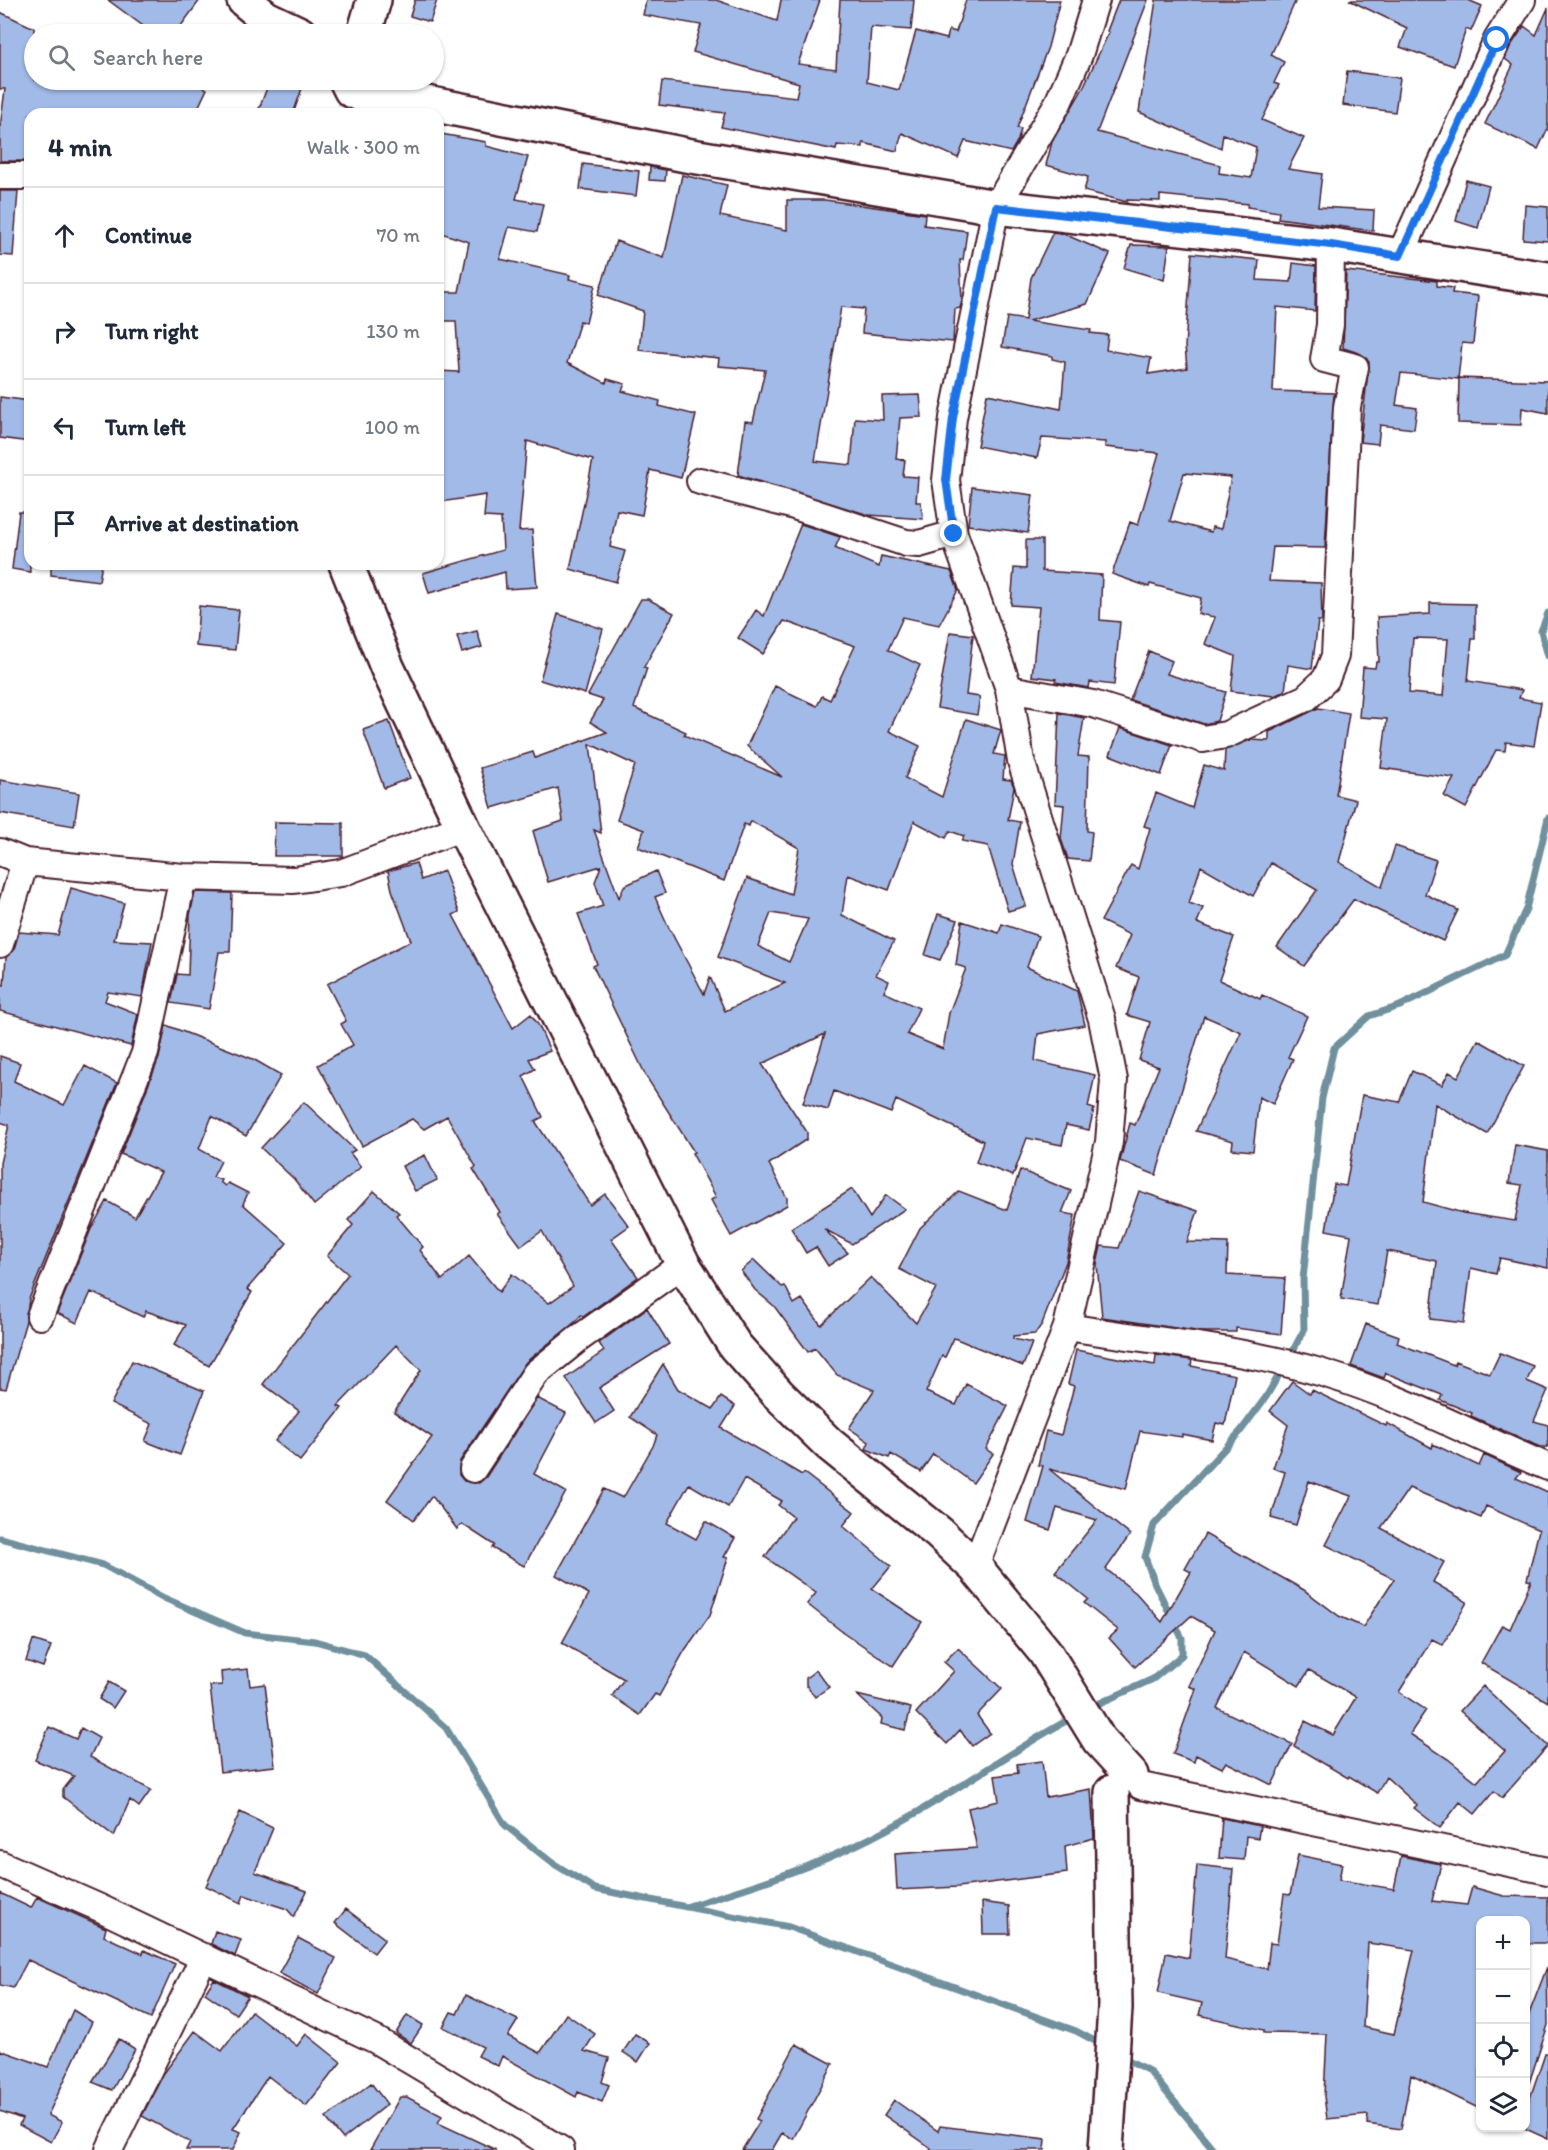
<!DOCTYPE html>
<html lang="en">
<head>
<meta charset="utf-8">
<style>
  :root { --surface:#fff; --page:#f2f2f3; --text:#1f2937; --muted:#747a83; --line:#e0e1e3 }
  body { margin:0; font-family:Itim,sans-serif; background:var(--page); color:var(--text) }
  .controls { position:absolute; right:18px; bottom:18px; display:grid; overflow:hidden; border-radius:12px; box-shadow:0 2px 4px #0004 }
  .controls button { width:54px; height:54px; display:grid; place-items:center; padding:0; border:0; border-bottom:2px solid var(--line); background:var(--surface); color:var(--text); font:30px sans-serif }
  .stop { position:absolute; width:18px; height:18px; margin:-14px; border:4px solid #1a73e8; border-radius:50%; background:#fff }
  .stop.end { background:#1a73e8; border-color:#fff; box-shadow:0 2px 6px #0008 }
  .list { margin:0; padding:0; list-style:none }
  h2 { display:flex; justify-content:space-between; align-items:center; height:78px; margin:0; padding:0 24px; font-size:26px }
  h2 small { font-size:20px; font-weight:400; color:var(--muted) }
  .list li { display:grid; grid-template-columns:39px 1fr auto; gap:18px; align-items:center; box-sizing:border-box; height:96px; padding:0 24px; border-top:2px solid var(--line) }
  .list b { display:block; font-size:22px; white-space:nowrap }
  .list em { font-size:20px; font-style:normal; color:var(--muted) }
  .icon { flex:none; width:33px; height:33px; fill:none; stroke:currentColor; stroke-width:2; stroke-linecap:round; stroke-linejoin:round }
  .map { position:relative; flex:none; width:1548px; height:2150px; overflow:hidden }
  .search { position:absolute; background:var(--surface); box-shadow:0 2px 4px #0004; left:24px; top:24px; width:420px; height:66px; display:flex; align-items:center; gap:15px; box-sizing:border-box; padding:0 21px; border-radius:33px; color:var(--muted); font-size:22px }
  .panel { position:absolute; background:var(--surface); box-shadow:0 2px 4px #0004; left:24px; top:108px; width:420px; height:462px; border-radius:18px }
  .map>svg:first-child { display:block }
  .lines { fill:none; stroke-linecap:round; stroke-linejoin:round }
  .stream { stroke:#71909d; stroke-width:7 }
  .building { fill:#a2bae8; stroke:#4a1f2b; stroke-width:1.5; fill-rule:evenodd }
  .minor-casing { stroke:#4a1f2b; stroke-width:30 }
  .secondary-casing { stroke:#4a1f2b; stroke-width:38 }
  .primary-casing { stroke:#4a1f2b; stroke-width:38 }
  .minor { stroke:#fff; stroke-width:26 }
  .secondary { stroke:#fff; stroke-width:33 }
  .primary { stroke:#fff; stroke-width:33 }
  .route { stroke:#1a73e8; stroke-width:8 }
</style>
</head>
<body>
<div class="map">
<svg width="1548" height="2150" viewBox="0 0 1548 2150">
  <rect width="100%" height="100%" fill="#fff"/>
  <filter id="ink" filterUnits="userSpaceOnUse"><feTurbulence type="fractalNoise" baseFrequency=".0167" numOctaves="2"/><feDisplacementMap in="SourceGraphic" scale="12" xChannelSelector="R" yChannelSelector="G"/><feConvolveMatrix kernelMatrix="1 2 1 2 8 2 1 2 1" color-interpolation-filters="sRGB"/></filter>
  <g filter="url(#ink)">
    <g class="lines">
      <path class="stream" d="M1548,613L1541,631L1548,656
        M1289,1358L1304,1330L1303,1279L1322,1098L1334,1048L1369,1016L1400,1006L1505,955L1526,909L1548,818
        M0,1538L103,1565L164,1598L245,1633L315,1641L365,1655L446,1728L505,1825L551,1862L595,1889L789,1927L1076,2031L1104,2046
        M1089,1708L1153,1679L1182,1655V1638L1155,1584L1145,1557L1154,1525L1240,1432L1266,1397L1283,1368
        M686,1907C743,1889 800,1872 854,1846C931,1810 1000,1757 1075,1716
        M1121,2056L1149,2071L1214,2150"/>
    </g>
    <path class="building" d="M108,0H200L175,34H154Z
      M415,0H437L430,22L410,16Z
      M646,0H716L777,21L781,0H820L798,64L836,69L840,0H914L911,30L871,27L867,82L899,90L916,31L947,39L949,30L956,32L966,0H1060L1048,47L1017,128L1021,129L1018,140L1011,152L965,141L958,158L902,133L897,151L863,143V147L837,145L836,150L721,127L725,113L659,105L662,81L796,97L799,83L693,52L701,25L643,15Z
      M1119,0H1148L1097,132L1220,165L1219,173L1251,178L1256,147L1223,134L1221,148L1139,112L1156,0H1296L1271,55L1284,62L1274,83L1279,85L1262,120L1304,138L1288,169L1322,174L1318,207L1374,210L1373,231L1278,218L1279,212L1247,207L1248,204L1160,195V201L1127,200V202L1084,191L1088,177L1046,165L1052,142L1082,90L1109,32L1107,31Z
      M1349,0H1468L1482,6L1471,31L1466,29L1454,66L1400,47L1407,28Z
      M1548,8V128L1538,149L1485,124L1513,65L1505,59L1510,47L1524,26L1536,35Z
      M0,12L34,28V80H188L207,89L195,114H30V161H0V128L5,89H0Z
      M1347,71L1400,78L1395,112L1343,105Z
      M270,80H305L293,114H257Z
      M441,134L486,142V146L528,157L516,199L543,204L537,232L509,227L500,259L570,275L569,279L595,285L586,323L580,321L567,363L606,383L607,379L625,384L622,391L660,401L659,406L696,415L681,478L650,470L642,515L617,510L610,547L625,551L616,582L570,569L593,460L527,441L519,531L532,530L537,587L506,589L505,572L429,593L423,573L503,550L501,518L484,517L486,495L441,502L438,479V371L459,372L456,321H438V292H459L469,242L438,232V149Z
      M583,164L639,171L636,196L580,189Z
      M650,167L666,170L665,181L649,180Z
      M682,175L727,185L720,216L787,230V200H825L925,214L924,225L967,231L963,260H960L962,301L960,308L955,309L953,342L862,333L864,309L841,307L815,461L851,465L855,418L883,420L882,396L920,395L922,417L900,418L896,459L905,460L903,476L918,477L916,502H921L923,519L869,515L738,475L745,421L753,422L765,370L718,366L719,358L639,350L643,311L598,295L616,241L664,258Z
      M1466,180L1489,186L1478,228L1456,221Z
      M0,191H18L13,256L0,255Z
      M1525,205L1548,207V241L1523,239Z
      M1053,232L1064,234L1110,254L1087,304L1028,321L1091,330L1090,333L1108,335L1106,350L1151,358L1148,374L1187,368L1185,346L1192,253L1259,260L1257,280L1291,282L1293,263L1316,266L1315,311L1277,307L1273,391L1334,393L1325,548L1273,547L1269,581L1321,583L1322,621H1318L1312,669L1288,665L1285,691L1274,696L1231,691L1235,656L1205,644L1215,617L1198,614L1201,598L1150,584L1149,587L1112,574L1130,522L1138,525L1159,453L1105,447V442L1042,438L1037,458L977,446L987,394L1061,409L1065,362L1052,359V356L1002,347L1007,317L1025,320L1031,278ZM1184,473L1231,477L1221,529L1212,527L1211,532L1170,521Z
      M1131,245L1169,246L1164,280L1124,268Z
      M1346,271L1437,281V286L1453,288L1452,293L1478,296L1473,344L1462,343L1458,379L1401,373L1396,405L1417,408L1414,429L1380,425L1378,444L1360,442L1369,362L1359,353L1343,348Z
      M1459,378L1548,381V413L1522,408L1521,425L1458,423Z
      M0,397L30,401V442L0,438Z
      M972,487L1033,495L1028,533L968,525Z
      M19,512H30V572L12,569Z
      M801,524L840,537L835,548L879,567L881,556L951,571L958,590L939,625L903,617L888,650L920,665L889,731L920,746L905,778L942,797L966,719L1001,730L994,754L1005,756L1003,779L1011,780L1014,787L1008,820L1020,822L1013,864L1026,906L1008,911L988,846L962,841L964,836L950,831L946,838L914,821L889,890L848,875L842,915L894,941L876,975L889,981L884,992L919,1008L907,1034L943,1049L949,1013L966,968L956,965L962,921L999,933L1002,924L1038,936L1027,967L1077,991L1085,1025L1038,1034L1035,1061L1095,1075L1088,1107L1094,1109L1089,1130L1066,1125L1062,1145L1027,1138L1013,1176L976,1162L983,1141L896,1100L891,1113L834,1091L828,1110L803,1103L825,1034L762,1064L807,1132V1139L769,1164L787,1198V1205L731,1236L711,1200L716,1197L692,1153L694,1152L647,1078L593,966L597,964L578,914L603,906L595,882L601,866L548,882L533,831L563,821L558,788L492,808L480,768L533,752L535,758L607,732L590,722L603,700L588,695L641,599H648L674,613L644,667L647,668L634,708L686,732L684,735L782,777L747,746L775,686L817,706L822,696L830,700L855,646L784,621L763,654L738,638L756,610L764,616ZM590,744L635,765L617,820L644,830L638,847L724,881L744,824L749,826L751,821L799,848L791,894L747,878L718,957L785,983L725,1011L710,977L704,994L669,928L655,897L665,893L656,871L624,886L619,898L594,830L601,833ZM771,913L808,919L789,962L758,946Z
      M1026,540H1042V571L1102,575L1100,620L1120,622L1114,685L1090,682L1089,688L1055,682L1056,679L1032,676L1039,607L1011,605L1014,568L1026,569Z
      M51,564H102L99,581L51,575Z
      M1430,603L1475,604V639H1472L1468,681L1522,690L1519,698L1541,702L1534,746L1506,742L1505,751L1496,750L1466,808L1444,796L1454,778L1381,768L1387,719L1359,717L1363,667L1375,668L1376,662H1379L1377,617L1430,614ZM1413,638L1448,639L1443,696L1409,693Z
      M199,606L239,610L235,650L196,646Z
      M558,614L603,629L585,694L540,680Z
      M477,631L482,647L462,653L457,636Z
      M950,632L973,635L966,695L980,697L977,715L937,708Z
      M1149,651L1172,661L1167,674L1226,692L1217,721L1204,724L1130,700Z
      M1318,708L1349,713L1336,795L1356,800L1339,862L1382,887L1395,846L1436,860L1425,894L1458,910L1443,941L1354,899L1304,966L1277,947L1317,890L1271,863L1253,896L1201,866L1189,903L1203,908L1197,923L1234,937L1219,980L1260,999L1262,995L1307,1016L1288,1057L1293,1059L1273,1104L1259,1097L1253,1151L1232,1149L1233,1141L1196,1131L1241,1032L1204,1016L1156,1175L1120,1161L1130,1123L1135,1125L1159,1067L1139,1060L1150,1022L1127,1015L1139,977L1116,968L1130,935L1101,921L1131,865L1138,869L1150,828L1144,826L1156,793L1192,808L1204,765L1224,771L1225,750L1250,740L1269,741V732Z
      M1059,713L1084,718L1078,756L1089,757L1087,831L1092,832L1089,861L1068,859L1061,839L1064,805L1055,804Z
      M389,721L410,778L384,788L363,730Z
      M1120,728L1172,745L1161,775L1110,755Z
      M0,780L79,793L74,826L0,813Z
      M275,822L343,823V856H274Z
      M416,863L421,880L444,871L459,912L453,915L513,1028L531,1014L539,1026L550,1051L529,1059L535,1069L523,1076L543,1117L535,1121L590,1205L605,1194L629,1226L611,1239L638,1277L583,1317L581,1315L575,1322L526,1362L460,1461L459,1475L464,1481L479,1483L486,1477L537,1398L566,1413L534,1474L566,1492L524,1566L492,1548L494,1545L462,1524L457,1529L432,1496L414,1520L387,1500L432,1437L394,1412L421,1370L396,1345L338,1406L342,1408L300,1461L275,1441L299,1411L263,1384L348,1274L327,1256L353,1225L348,1220L374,1191L399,1213L396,1215L423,1247L420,1250L442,1280L469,1256L499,1292L512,1274L549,1303L573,1286L542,1231L521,1246L497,1214L500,1212L473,1169L476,1167L447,1116L424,1129L412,1119L362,1146L318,1065L353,1045L341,1024L346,1021L327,984L411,941L392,890L388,871Z
      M71,888L124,903L114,940L152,942L142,997L108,992L105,1001L138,1014L131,1046L0,1011V984L4,985L6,957L14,949L19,932L58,935Z
      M195,892L232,893L230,952H219L209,1009L171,1003L177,974L188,975L190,915Z
      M938,914L958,920L940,960L925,955Z
      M166,1025L253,1059L281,1075L246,1136L212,1116L199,1149L221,1161L213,1177L221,1180L220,1182L225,1186L228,1183L248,1193L243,1204L287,1243L247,1289L252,1292L209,1366L174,1345L186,1325L146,1311L143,1317L91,1292L77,1323L57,1313L91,1229L107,1201L135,1217L161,1172L121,1154L159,1058Z
      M1478,1040L1524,1066L1487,1134L1435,1104L1423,1202L1463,1213L1515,1221L1522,1185L1509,1183L1515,1145L1548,1151V1268L1500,1258L1496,1274L1471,1268L1464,1323L1430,1319L1437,1261L1387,1251L1378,1305L1341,1299L1351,1235L1326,1230L1334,1184L1346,1186L1362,1095L1399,1102L1412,1071L1442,1085L1449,1072L1458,1077Z
      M0,1056L20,1063L14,1081L64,1105L85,1066L117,1083L29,1299L26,1321L6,1389L0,1388V1163L9,1125L0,1122Z
      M304,1102L355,1150L350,1153L361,1167L314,1205L294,1179L261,1148Z
      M425,1155L437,1180L415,1191L402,1166Z
      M1020,1170L1071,1191L1062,1213L1075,1215L1066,1262L1042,1324L1035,1334L1013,1336V1339L1032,1343L1023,1366L954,1338L945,1357L942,1356L926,1392L956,1405L966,1384L1008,1406L986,1449L993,1454L973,1483L933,1454L921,1472L891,1454L889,1458L866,1449L869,1442L849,1428L874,1390L837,1375L815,1348L808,1352L774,1306L755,1290L741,1271L754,1260L782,1287L785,1286L794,1304L802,1299L821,1325L871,1277L916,1323L936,1288L899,1269L920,1228L959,1191L1007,1210Z
      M852,1189L870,1218L886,1195L905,1209L852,1244L824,1229L848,1253L828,1266L816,1247L806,1253L791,1228Z
      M1139,1191L1198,1211L1187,1242L1228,1243L1227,1275L1285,1278L1281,1334L1236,1328V1332H1202L1102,1317L1097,1264L1101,1246L1119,1248Z
      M647,1308L669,1344L599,1388L614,1411L596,1423L566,1378L604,1351L599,1343Z
      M1366,1324L1399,1336L1397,1343L1454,1365L1455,1361L1490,1374L1500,1353L1533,1366L1527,1381L1548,1390L1534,1421L1548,1425V1447H1540L1471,1416L1472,1413L1440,1400L1442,1395L1386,1373L1384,1378L1351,1366Z
      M1076,1350L1155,1365L1156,1355L1192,1360L1191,1366L1235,1375L1225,1425L1216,1423L1212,1440L1182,1434V1437L1140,1431L1126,1489L1049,1469L1130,1535L1106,1569L1136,1593L1162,1622L1191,1572L1185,1569L1205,1534L1304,1590L1339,1616L1363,1627L1394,1579L1326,1545L1351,1496L1309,1481L1296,1525L1271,1518L1285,1472L1273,1468L1288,1425L1270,1411L1292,1381L1310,1394L1312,1390L1386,1426L1387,1423L1432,1448L1433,1444L1479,1466L1484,1455L1521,1472L1516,1478L1548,1492V1702L1481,1663L1502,1625L1510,1629L1531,1581L1527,1580L1539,1530L1486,1506L1481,1518L1409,1488L1381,1528L1444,1562L1433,1582L1467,1602L1443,1645L1432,1639L1399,1692L1426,1710L1410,1734L1448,1759L1477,1782L1505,1751L1460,1711L1483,1686L1548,1746L1502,1798L1494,1791L1475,1814L1460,1802L1440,1828L1414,1808L1417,1805L1386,1777L1377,1793L1349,1776L1348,1778L1294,1746L1305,1721L1333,1735L1356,1697L1309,1670L1299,1686L1244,1652L1217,1708L1292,1744L1272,1785L1226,1762L1222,1768L1196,1755L1194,1762L1173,1754L1196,1689L1189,1686L1215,1630L1191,1616L1135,1667L1109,1638L1118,1630L1084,1603L1088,1599L1055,1572L1097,1520L1057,1508L1050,1530L1027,1522L1043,1466L1038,1465L1046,1431L1061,1435L1074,1386L1068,1384Z
      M132,1361L204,1391L180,1455L145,1441L152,1424L111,1404Z
      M663,1364L678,1389L713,1409L721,1397L735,1406L721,1428L802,1475L804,1473L854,1512L843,1526L891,1566L872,1589L922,1622L893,1666L840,1630L807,1604L816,1593L765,1557L793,1517L778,1505L782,1501L744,1479L728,1507L689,1484L667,1523L696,1539L706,1521L735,1538L724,1557L728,1558L710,1615L685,1650L659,1696L655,1694L640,1715L612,1696L624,1679L562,1643L589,1594L556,1575L604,1489L623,1498L653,1446L657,1435L630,1417Z
      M33,1640L51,1646L43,1667L26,1661Z
      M958,1648L1002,1689L977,1715L990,1733L972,1746L960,1730L947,1744L916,1713L954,1671L944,1662Z
      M248,1669L250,1686L265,1684L275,1766L220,1772L210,1686L222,1685L221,1672Z
      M816,1670L829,1687L815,1697L806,1685V1678Z
      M109,1682L124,1691L113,1708L99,1699Z
      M857,1695L911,1708L905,1730L881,1724L882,1718Z
      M49,1727L76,1739L81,1728L99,1738L90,1757L151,1790L139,1807L130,1800L114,1836L63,1797V1790L74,1776L35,1760Z
      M1042,1761L1046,1797L1091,1789L1094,1838L1065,1846L1067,1873L958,1887L897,1890L895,1854L977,1848L968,1808L999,1801L995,1776L1018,1773L1017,1764Z
      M240,1812L273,1828L255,1872L307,1891L294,1917L287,1909L244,1895L241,1903L206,1886Z
      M1222,1818L1260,1826L1258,1838L1246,1836L1244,1860L1219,1858Z
      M1298,1855L1342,1864L1339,1880L1394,1889L1401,1856L1441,1864L1432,1901L1467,1905L1472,1887L1504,1896L1548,1897V1943H1526V1920H1480V2109L1411,2075L1401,2129L1367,2124L1368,2115L1327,2119L1324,2096L1327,2034L1264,2033V2030L1199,2015L1202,2003L1158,1993L1166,1953L1189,1958L1197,1865L1233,1869L1225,1959L1267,1969L1270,1943L1277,1944L1284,1894L1290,1895ZM1368,1943L1414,1950L1394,2034L1363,2027Z
      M0,1893L31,1908L37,1897L106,1928L104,1936L143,1954L144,1950L175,1964L151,2018L28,1960L13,1988L0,1985Z
      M982,1902L1009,1906L1010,1934H983Z
      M346,1909L385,1939L374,1953L335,1923Z
      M215,1931L241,1940L235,1956L211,1944Z
      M298,1938L336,1958L318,1994L279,1973Z
      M1547,1967L1548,2025L1529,2083L1526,2082V2022Z
      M214,1979L248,1996L236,2014L205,1993Z
      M466,1995L518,2020L508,2036L540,2053L566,2014L595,2034L584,2051L609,2058L602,2082L609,2085L602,2102L578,2092L576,2097L502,2056L498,2066L478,2056L483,2047L443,2027L451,2012L457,2014Z
      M73,2010L92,2022L48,2115L62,2122L51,2142L19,2125L22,2119L0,2111V2050L48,2067Z
      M251,2011L297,2046L306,2034L341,2062L306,2106L268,2076L233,2129L241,2132L233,2150H186L190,2142L142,2116L164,2073L195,2031L222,2051Z
      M407,2015L423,2025L411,2043L396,2033Z
      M635,2034L650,2043L638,2062L623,2052Z
      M119,2039L135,2049L112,2090L92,2082Z
      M796,2044L833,2064L793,2139L782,2133L772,2150H742L760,2121L756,2119Z
      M1545,2053H1548V2139L1526,2129V2110Z
      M371,2083L387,2104L343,2139L326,2118Z
      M400,2097H407L442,2116L438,2123L496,2150H370Z
      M894,2100L938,2131L940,2126L1046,2139L1045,2150H930L931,2148L884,2115Z"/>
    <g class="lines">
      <defs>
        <path id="minor" d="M0,176H30
          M1400,256L1497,40L1522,0
          M700,481L791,505L906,543L919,544L954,534
          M1009,689L1093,704L1203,739L1226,735L1306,698L1326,679L1335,656L1347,407L1355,367L1324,359L1330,325L1331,245
          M0,852L25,862L183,877L294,880L341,873L463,827
          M0,944L25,862
          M40,1316L145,1053L183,877
          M1067,1327C1153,1341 1242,1348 1326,1374C1402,1397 1474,1436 1548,1467
          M473,1469L536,1373L578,1339L683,1264
          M975,1567L1067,1327L1109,1142L1114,1080L1102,1019L1021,761L1009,689L954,534L946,480L953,418L996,207L1058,103L1079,55L1096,0
          M1141,1786L1548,1871
          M0,1864L100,1908L376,2040L561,2150
          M109,2150L204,1957"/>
        <path id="secondary" d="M244,0L266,18L300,34
          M376,93L686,155L996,207L1331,245L1548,279"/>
        <path id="primary" d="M364,34L374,0
          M346,80L351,90L365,96L376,93L385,80
          M346,564L387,667L463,827L683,1264L735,1346L778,1394L829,1444L939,1533L975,1567L1045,1652L1099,1740L1131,1775
          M1106,2150L1115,2008L1112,1792"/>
      </defs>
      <use href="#minor" class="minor-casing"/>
      <use href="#secondary" class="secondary-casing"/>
      <use href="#primary" class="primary-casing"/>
      <use href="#minor" class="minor"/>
      <use href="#secondary" class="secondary"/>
      <use href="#primary" class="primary"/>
    </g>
  </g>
  <g class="lines" filter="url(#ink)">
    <path class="route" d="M954,534L946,480L953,418L996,207L1331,245L1400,256L1497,40"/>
  </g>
</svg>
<div class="controls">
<button>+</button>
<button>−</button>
<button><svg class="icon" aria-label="locate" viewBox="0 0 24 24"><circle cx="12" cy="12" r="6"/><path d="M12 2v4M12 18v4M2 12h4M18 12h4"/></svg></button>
<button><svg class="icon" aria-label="layers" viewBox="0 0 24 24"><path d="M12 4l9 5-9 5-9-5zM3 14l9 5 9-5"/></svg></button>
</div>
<div class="stop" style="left:1497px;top:40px"></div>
<div class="stop end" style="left:954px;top:534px"></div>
<div class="search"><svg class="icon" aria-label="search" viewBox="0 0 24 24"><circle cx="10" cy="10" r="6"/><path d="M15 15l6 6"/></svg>Search here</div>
<section class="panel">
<h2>4 min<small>Walk · 300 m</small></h2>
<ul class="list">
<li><svg class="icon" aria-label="ahead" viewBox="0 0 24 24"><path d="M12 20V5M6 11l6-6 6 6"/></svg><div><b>Continue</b></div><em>70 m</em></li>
<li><svg class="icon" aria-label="right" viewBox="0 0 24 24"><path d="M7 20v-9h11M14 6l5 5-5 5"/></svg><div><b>Turn right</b></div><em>130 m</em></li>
<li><svg class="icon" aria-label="left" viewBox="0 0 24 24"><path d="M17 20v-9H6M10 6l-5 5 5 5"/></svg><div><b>Turn left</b></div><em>100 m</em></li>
<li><svg class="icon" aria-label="arrive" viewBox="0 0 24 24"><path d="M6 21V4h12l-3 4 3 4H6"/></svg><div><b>Arrive at destination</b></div></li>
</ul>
</section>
</div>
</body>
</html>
